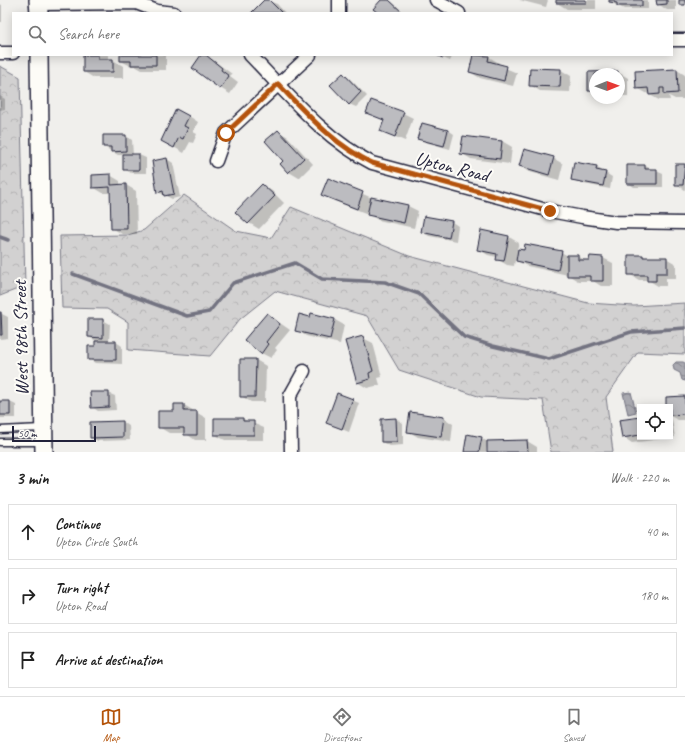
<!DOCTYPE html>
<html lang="en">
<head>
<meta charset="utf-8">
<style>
  :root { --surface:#fff; --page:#f2f2f2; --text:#222; --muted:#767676; --line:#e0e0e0; --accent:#b45309 }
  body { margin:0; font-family:Caveat,sans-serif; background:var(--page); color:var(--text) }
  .controls { position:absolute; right:12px; bottom:12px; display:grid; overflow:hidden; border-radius:0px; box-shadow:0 2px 10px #0003 }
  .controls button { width:36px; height:36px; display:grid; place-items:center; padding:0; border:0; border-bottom:1px solid var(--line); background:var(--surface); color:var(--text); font:20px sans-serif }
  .compass { position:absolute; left:589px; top:68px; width:36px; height:36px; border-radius:50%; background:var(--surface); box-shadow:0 2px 10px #0003; rotate:89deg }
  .scale { position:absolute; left:12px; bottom:10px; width:84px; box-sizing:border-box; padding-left:4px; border:2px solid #22223b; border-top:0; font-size:11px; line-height:14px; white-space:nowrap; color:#22223b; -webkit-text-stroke:3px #fdfcf7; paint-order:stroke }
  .stop { position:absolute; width:12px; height:12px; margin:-9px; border:3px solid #b45309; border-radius:50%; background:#fff }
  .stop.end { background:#b45309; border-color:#fff; box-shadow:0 1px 4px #0008 }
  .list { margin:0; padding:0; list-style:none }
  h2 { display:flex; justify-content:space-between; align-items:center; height:52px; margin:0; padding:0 16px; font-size:17px }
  h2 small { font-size:13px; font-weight:400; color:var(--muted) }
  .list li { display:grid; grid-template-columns:26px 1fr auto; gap:12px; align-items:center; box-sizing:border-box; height:56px; margin:0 8px 8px; padding:0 8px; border:1px solid var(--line); border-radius:0px }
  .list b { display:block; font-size:15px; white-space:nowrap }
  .list p { margin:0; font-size:13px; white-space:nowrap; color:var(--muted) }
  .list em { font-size:13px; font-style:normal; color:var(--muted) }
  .icon { flex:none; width:22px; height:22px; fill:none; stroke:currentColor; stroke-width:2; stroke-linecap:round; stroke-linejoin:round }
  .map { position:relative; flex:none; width:685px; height:452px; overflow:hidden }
  .search { position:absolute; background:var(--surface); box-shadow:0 2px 10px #0003; left:12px; right:12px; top:12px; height:44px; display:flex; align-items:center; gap:10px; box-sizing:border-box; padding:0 14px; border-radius:0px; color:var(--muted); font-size:15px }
  .sheet { height:244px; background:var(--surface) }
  nav { display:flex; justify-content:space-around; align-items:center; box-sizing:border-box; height:56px; border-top:1px solid var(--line); background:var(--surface); font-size:11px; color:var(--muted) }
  nav a { display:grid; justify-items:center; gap:2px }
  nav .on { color:var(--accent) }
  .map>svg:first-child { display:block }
  .forest { fill:url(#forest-crowns); stroke:#7a7a86 }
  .water { fill:url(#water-waves); stroke:#737381 }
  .shadow { fill:#0003 }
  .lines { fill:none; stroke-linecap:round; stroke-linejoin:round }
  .stream { stroke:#737381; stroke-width:3.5 }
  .building { fill:#bcbcc0; stroke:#22223b }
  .lane-casing { stroke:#22223b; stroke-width:9 }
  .street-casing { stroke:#22223b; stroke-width:15 }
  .secondary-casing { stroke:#22223b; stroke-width:20 }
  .lane { stroke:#fdfcf7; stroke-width:6 }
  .street { stroke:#fdfcf7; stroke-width:12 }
  .secondary { stroke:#fdfcf7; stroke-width:17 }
  .route { stroke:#b45309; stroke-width:5 }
  .labels { text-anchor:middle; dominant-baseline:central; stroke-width:4; stroke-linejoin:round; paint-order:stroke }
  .street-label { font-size:19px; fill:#22223b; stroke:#fdfcf7 }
</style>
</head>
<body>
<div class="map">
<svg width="685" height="452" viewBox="0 0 685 452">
  <defs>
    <pattern id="forest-crowns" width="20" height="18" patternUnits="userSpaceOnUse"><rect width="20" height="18" fill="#d2d1d1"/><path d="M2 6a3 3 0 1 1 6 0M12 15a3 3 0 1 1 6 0" fill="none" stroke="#b4b3b4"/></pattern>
    <pattern id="water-waves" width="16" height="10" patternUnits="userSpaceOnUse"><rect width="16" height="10" fill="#a9a9b0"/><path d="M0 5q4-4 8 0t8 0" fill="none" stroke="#898990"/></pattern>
  </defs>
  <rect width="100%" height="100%" fill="#f0efec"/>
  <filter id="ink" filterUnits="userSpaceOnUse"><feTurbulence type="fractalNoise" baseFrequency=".025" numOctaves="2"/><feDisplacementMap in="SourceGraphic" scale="8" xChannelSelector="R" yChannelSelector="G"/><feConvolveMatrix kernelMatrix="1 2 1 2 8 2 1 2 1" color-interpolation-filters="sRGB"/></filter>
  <g filter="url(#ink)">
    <path class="forest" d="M0,66L20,77L25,286L0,296Z
      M184,195L236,231L271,238L291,207L409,256L588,303L634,306L685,303V354L638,352L606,397L613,452H551L543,400L481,397L399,370L367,316L275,291L240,319L210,356L128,350V322L107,309L62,308L60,236L128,235L144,230Z"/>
    <path class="water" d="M676,362H683L685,363V381L682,380L680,373L674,370L673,365Z
      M631,392L636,412L628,414L623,393Z"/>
    <path class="shadow" d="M266,0L277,4L285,13H252Z
      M382,0L391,1L404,13H379Z
      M519,0H548L546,7Z
      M557,0H596V9H567L557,3Z
      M610,0H648V9H624L610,2Z
      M657,0H676V10H667L658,4Z
      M0,4L2,5V22H0Z
      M84,55H108V60H113L123,66V78H94L84,72Z
      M121,55H166V70H142L135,66H131L121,61Z
      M202,55L213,60L232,74L230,76L238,82L230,94L220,88Z
      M437,55H453L450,61Z
      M475,55L489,57L499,63L498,65L517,73L513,86L480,78L470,72Z
      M561,70L571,76L570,92L540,91L530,85Z
      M677,70L685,75V99H675L669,96L670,100H659L637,88Z
      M618,72L628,78V96H619V74H595V94L589,91V73Z
      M343,74L349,78L367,96L356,107L349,104Z
      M0,96L5,99V109L0,110Z
      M367,113H403L413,118L405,141L381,131L385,121Z
      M189,116L198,122L193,132L197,134L193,143L190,142L184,153L172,146Z
      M448,130L454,134L450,149L425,142L419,138Z
      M278,131L288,137L313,164L299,178L289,172Z
      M126,136L132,140L133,155H139L146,158V173H131L124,169V155H118L104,147Z
      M463,137L502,141L512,147L510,164L471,159L461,153Z
      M553,158L563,164L559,180L530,172L520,166Z
      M167,159L173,163L180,197L172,199L158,192Z
      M676,165H685V190L676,184Z
      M645,166L663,174V187H634L628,183Z
      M596,167L612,177L610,189L579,183L572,179Z
      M110,175L120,181V186L126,185L136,191L137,234H122L112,228L111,193H103L93,187Z
      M329,179L372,198L408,206L418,211L414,228L378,220L368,214L332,200L323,194Z
      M262,185L272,191L284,203L259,229L249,223L237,212Z
      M425,217L452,222L458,226L456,241L429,236L422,232Z
      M482,232L509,237L519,243L517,249L561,252L568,256H578L586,261H590L591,257L603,258L613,263V286H601L593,281H578L568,275L527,266L515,260L514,266L507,265L497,259V257L488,255L478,249Z
      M643,256L648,258H666L676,264V278H666V286H658L648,280H639L629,274Z
      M0,313L8,317V338L0,339Z
      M267,314L290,330L275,348L277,350L271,358L261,353Z
      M311,318L335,320L344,325L340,344L306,336L297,330Z
      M89,320H103L110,324L109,342H116L122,346V364L95,363L89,359L96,347V341L89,337Z
      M363,338L373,343L382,377L378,378L380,385L367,388L357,382Z
      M256,360L266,366L265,402H251L241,396Z
      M108,393L115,396L116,410L98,411L92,407Z
      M685,397V420H678L670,416V407H667Z
      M352,400L359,403L349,432L327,423Z
      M0,402H10L16,405V418H0Z
      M175,405H184L206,418V440H195L185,433H169L159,427L175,412Z
      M444,418L453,424L451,442L418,437L408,431Z
      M640,418V437H670V419L672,420L675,437L632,443L623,437Z
      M243,419L264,428V440H225L215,435Z
      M396,419L403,423V445L389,446L382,442V420Z
      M123,422L129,426L130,440L98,441L91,438Z
      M481,438L488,442L527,441L537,447V452H488L487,446L486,452H465Z"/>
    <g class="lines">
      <path class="stream" d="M0,237L8,240
        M73,274L187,316L209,312L233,283L295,263L322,279L385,282L419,294L464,337L493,346L549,359L631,332L685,328"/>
    </g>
    <path class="building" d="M264,0H269L282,13H251Z
      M381,0H389L403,13H378L373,9Z
      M556,0H586V3H556Z
      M609,0H642V6H617V3L609,2Z
      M656,0H667V4L657,5Z
      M679,0H685V5H679Z
      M83,55H98V59H113V72H83Z
      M120,55H156V65H131V61H120Z
      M201,55H206L222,68L221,70L229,76L220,89L192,68Z
      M436,55H445L443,58Z
      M473,55L489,56L488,61L507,66L504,81L469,72Z
      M530,68L561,69L560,87L529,86Z
      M677,69L678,93L664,94V88H660V94L649,95L648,88L636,89L635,71Z
      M618,71V74H595V91H588V72Z
      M343,73L361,92L349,105L330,85Z
      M371,100L404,112L395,137L380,131L384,120L366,113Z
      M176,109L189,116L184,126L188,128L183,139L179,137L174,148L161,141Z
      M422,123L448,130L444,146L417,139Z
      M278,130L304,158L288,173L280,164L283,161L265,141Z
      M103,135H126V151L111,152V147H103Z
      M463,136L502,141L500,159L460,154Z
      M524,149L554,157L549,175L519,166Z
      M123,154H139V170H123Z
      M167,158L174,194L164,196L163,191L157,193L152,161Z
      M574,162L597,166L596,170L606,172L603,186L571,180Z
      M675,164H685L683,185H675Z
      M627,165H645V169H657V184H627Z
      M111,174V185L126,184L127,229H111L110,187L92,188V175Z
      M328,178L363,192L357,209L321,195Z
      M262,184L275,196L248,224L235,212Z
      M371,197L408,205L404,223L367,215Z
      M424,216L452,221L449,238L421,232Z
      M481,230L509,236L504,261L496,260L497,254L477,250Z
      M525,244L562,251L558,270L516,261L518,249L524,250Z
      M567,255H578V260H589L590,256L603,257V281H590V276H567Z
      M628,255H643V257H667V273H656V281H647V275H628Z
      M0,312H1L2,335H0Z
      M267,313L280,324L266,342L268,344L261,354L244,340Z
      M311,313L335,319L330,339L295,331L299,314L310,317Z
      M88,319H103V338L88,337Z
      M363,336L373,371L369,373L370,379L357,383L345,341Z
      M95,341H116V360H88V346H95Z
      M240,359H256L255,397H240Z
      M90,392H109V407L91,408Z
      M337,393L353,399L342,429L326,423Z
      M685,396V414L670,415V407H666V397Z
      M0,401H10V415H0Z
      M174,404H184V411H197V435H184V428H158V411H174Z
      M410,412L444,417L441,437L407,432Z
      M640,417V435L622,438L619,420Z
      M214,418H243V421H254V435H214Z
      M396,418L397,442H381V419Z
      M123,421V437L90,438V422Z
      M467,434L482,437L479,452H464Z
      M527,440L528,452H487V441Z"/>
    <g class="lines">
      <defs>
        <path id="lane" d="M0,430L42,428
          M0,442H42"/>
        <path id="street" d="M436,0L459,13
          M38,4L136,3L157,11L174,13
          M339,13V0
          M672,40H685
          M0,53H13
          M250,55C288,94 323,138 372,163L550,211L582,217L616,222L685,223
          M216,161L226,133L310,55
          M291,452L290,396L304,371"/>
        <path id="secondary" d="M38,0L39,13
          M39,55L44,452"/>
      </defs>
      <use href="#lane" class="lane-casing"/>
      <use href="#street" class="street-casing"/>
      <use href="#secondary" class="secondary-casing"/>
      <use href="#lane" class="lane"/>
      <use href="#street" class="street"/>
      <use href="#secondary" class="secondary"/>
    </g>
  </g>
  <g class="lines" filter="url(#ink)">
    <path class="route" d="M226,133L278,84C308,115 333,144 372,163L550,211"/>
  </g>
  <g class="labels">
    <g class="street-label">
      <text transform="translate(452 167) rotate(14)">Upton Road</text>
      <text transform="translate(21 338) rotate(-91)">West 98th Street</text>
    </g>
  </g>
</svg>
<div class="controls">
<button><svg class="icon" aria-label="locate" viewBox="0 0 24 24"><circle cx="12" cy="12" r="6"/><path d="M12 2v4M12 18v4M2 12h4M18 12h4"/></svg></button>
</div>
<svg class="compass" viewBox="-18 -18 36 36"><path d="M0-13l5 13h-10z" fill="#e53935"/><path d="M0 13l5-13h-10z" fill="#767676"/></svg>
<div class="scale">50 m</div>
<div class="stop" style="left:226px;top:133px"></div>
<div class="stop end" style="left:550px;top:211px"></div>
<div class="search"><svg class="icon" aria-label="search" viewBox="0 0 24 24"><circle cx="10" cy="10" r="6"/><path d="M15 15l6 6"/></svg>Search here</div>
</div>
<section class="sheet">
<h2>3 min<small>Walk · 220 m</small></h2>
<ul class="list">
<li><svg class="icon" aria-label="ahead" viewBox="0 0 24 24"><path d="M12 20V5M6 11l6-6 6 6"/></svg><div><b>Continue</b><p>Upton Circle South</p></div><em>40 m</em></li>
<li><svg class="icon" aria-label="right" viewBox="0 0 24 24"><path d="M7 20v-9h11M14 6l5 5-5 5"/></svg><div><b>Turn right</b><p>Upton Road</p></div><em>180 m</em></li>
<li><svg class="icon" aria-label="arrive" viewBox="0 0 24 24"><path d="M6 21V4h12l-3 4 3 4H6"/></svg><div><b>Arrive at destination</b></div></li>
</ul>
</section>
<nav>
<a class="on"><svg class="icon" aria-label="map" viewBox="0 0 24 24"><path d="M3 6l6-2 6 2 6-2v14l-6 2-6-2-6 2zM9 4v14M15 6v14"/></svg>Map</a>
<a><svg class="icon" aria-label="directions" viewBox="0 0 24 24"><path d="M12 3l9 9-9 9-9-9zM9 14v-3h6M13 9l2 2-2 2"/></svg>Directions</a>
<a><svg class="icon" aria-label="saved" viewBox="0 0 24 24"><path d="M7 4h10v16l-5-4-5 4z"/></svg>Saved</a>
</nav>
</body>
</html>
